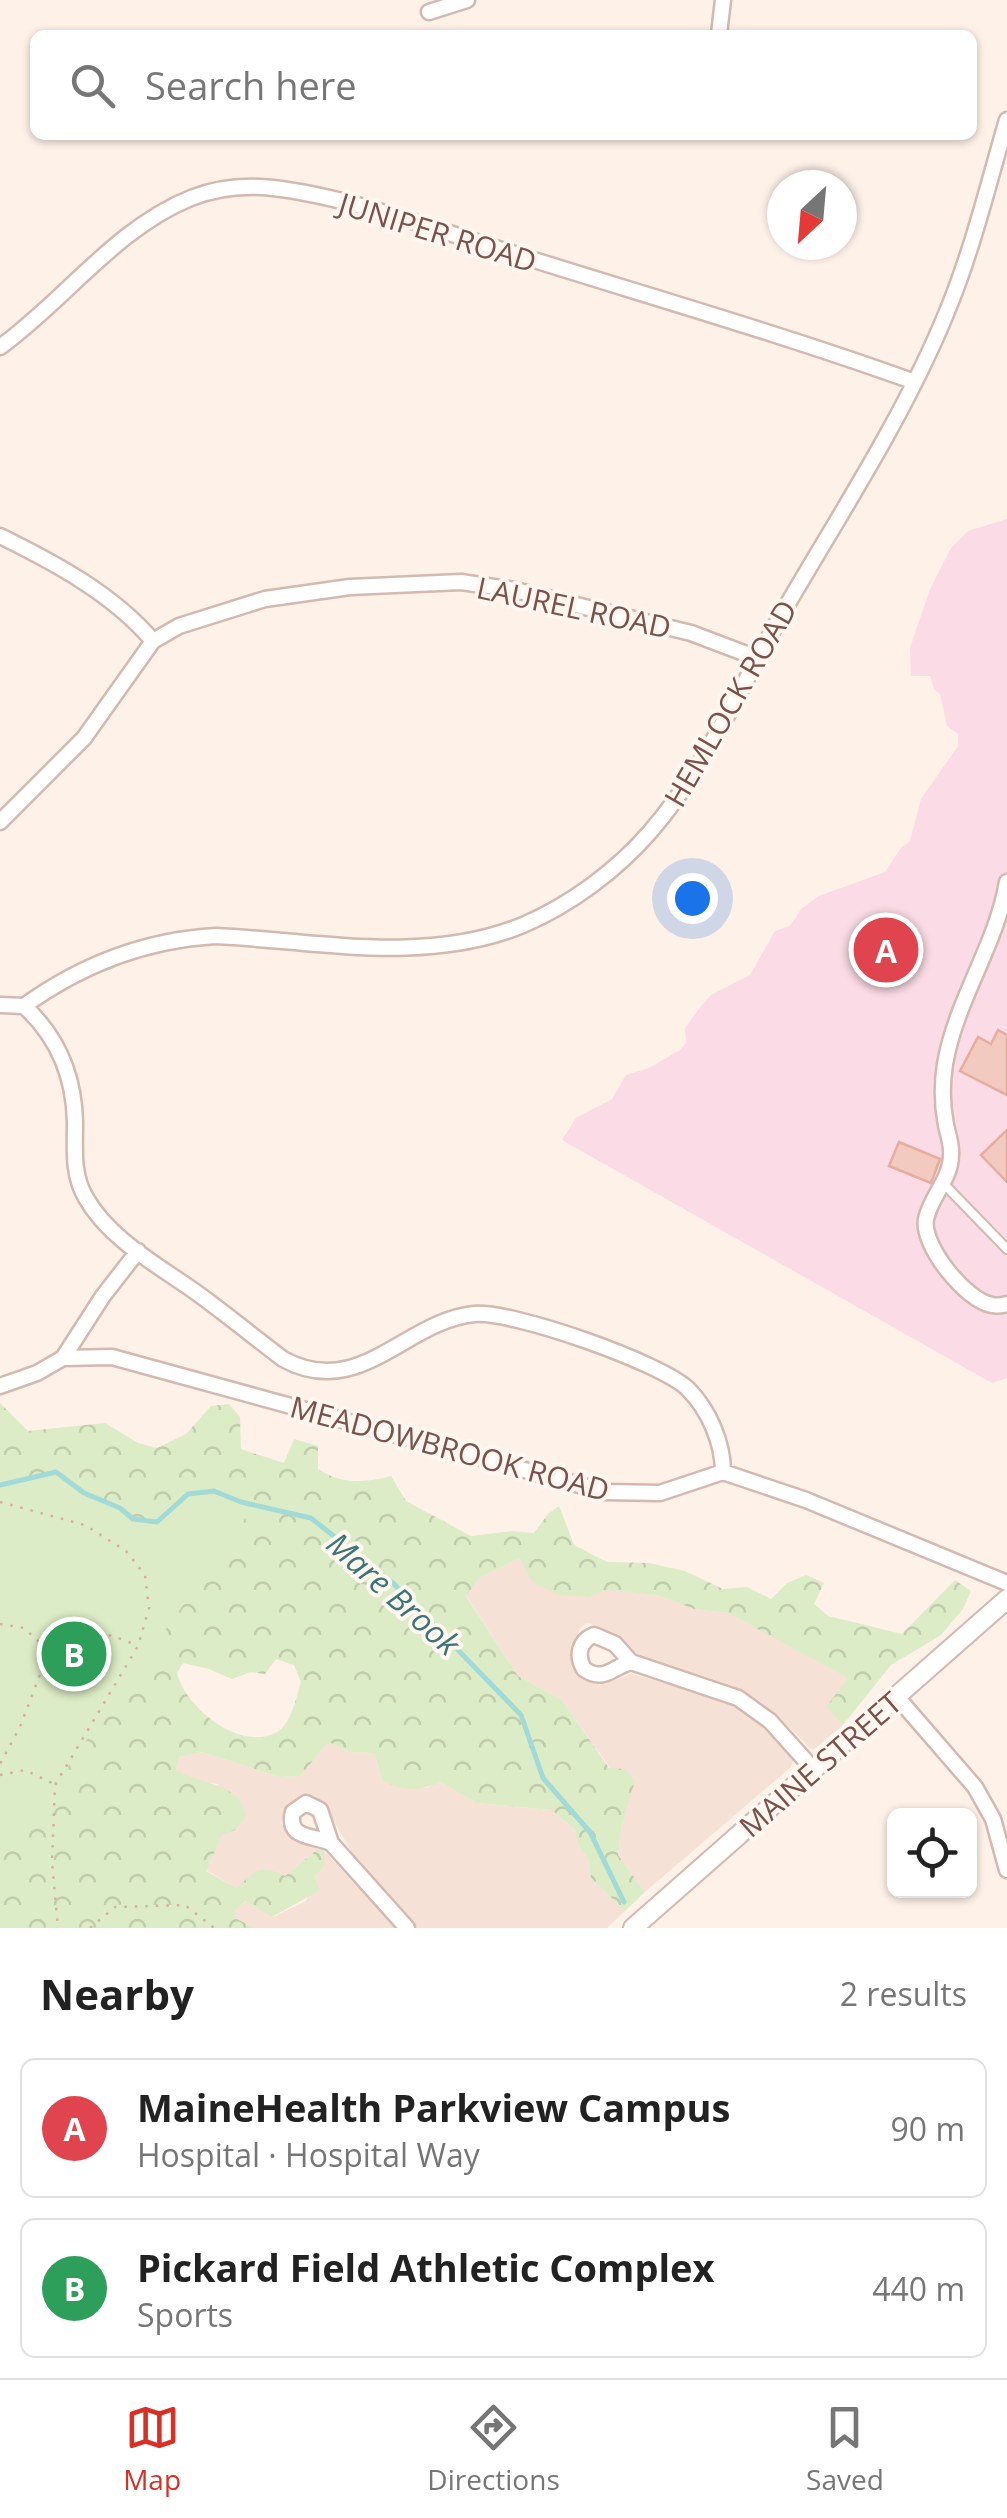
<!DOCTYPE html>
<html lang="en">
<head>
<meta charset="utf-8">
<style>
  :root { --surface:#fff; --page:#f2f2f2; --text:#222; --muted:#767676; --line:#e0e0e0; --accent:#d93025 }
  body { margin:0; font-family:"Open Sans",sans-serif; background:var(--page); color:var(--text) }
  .controls { position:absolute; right:30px; bottom:30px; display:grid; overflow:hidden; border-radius:15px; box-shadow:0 2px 8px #0004 }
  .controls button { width:90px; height:90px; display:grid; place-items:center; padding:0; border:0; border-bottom:2px solid var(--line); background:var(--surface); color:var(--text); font:50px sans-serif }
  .compass { position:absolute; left:767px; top:170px; width:90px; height:90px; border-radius:50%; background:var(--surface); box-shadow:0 2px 8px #0004; rotate:206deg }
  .you { position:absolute; left:692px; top:898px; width:35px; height:35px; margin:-25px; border:8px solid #fff; border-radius:50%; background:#1a73e8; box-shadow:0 0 0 15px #1a73e833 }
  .badge { display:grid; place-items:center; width:65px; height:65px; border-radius:50%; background:var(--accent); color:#fff; font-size:32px; font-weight:700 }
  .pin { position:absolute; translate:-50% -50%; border:5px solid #fff; box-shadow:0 2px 10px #0006 }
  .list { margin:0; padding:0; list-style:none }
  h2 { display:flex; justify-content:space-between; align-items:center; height:130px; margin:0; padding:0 40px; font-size:42px }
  h2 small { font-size:32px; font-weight:400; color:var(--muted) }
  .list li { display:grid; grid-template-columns:65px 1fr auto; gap:30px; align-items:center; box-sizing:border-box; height:140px; margin:0 20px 20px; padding:0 20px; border:2px solid var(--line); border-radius:15px }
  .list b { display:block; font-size:38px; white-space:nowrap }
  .list p { margin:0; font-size:32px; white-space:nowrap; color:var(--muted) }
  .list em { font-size:32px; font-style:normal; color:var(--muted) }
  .icon { flex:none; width:55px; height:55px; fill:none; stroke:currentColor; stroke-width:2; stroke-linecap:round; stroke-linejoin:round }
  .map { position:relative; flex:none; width:1007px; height:1928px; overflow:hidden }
  .search { position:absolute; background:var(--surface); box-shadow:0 2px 8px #0004; left:30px; right:30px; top:30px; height:110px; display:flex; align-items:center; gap:25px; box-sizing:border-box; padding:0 35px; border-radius:15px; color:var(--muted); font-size:38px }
  .sheet { height:450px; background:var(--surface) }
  nav { display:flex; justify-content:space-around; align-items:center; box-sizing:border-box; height:140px; border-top:2px solid var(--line); background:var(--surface); font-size:28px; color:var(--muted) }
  nav a { display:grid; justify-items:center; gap:5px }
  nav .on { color:var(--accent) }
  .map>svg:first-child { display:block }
  .residential { fill:#f5e1d6 }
  .medical { fill:#fbdbe5 }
  .forest { fill:url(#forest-crowns); fill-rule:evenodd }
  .pitch { fill:#dcecc6 }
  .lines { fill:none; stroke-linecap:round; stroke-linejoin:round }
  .stream { stroke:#a2dad8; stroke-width:5 }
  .building { fill:#f3cabf; stroke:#e6ad9f; stroke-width:2.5 }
  .service-casing { stroke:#d3b9b0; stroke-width:12 }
  .minor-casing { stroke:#d3b9b0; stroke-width:19 }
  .tertiary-casing { stroke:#d3b9b0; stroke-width:22 }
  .path { stroke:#d9aca2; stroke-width:2.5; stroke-dasharray:2.5 8; stroke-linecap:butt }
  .service { stroke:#fff; stroke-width:8 }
  .minor { stroke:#fff; stroke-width:14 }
  .tertiary { stroke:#fff; stroke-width:18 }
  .labels { text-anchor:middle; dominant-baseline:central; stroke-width:8; stroke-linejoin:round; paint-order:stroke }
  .street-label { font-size:30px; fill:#79524b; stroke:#fff6ef }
  .water-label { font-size:32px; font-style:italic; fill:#3a7675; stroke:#fff6ef }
</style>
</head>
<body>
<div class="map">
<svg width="1007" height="1928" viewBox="0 0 1007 1928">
  <defs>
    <pattern id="forest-crowns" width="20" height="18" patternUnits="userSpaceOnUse" patternTransform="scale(2.5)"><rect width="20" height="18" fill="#dcecc6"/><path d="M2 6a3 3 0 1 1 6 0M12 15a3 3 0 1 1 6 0" fill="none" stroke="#c0ccac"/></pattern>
  </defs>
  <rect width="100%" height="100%" fill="#fdf1e8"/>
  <path class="residential" d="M520,1558L590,1597L607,1589L633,1592L660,1596L694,1609L728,1613L849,1678L826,1707L843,1725L814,1749L810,1748L785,1723L745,1693L713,1679L638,1656L630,1652L615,1635L597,1626L587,1623L580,1628L572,1650V1661L582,1678L600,1685L632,1674L719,1699L745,1712L771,1734L793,1759L791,1767L645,1892L618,1855L622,1824L610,1768L562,1700L518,1676L466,1595L478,1579Z
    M329,1742L349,1752L374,1753L383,1781L426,1788L440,1782L477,1803L552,1810L574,1829L579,1847L589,1861L591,1878L625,1911L607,1928H418L353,1854L327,1809L305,1798L286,1807L281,1823L295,1842L318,1849L285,1876L237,1888L206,1870L222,1834L235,1830L246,1818L217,1784L197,1781L176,1771L179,1757L202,1752L280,1777L300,1776Z
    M324,1851L396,1928H255L235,1918L233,1911L247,1901L273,1917L306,1901L314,1877L324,1867Z"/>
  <path class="medical" d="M1007,519V1378L992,1383L562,1140L576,1118L612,1099L626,1075L649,1068L680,1050L686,1043L685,1028L702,1005L711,995L750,975L775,931L790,926L801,909L819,896L885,872L901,848L910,841L921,799L958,746V734L947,726L940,694L934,689L930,676H911L910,648L930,589L951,548L968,531Z"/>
  <path class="forest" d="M0,1403L28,1431L105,1423L138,1443L157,1448L186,1434L211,1406L229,1404L240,1417L241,1449L284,1463L294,1439L318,1446V1469C343,1485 364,1483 391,1476L406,1501L471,1536L511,1531L534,1533L548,1514L559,1506L574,1545L607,1562L649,1563L685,1571L723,1589L747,1587L771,1599L787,1583L806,1575L824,1583L814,1604L828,1616L902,1634L955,1580L971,1591L963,1609L941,1635L891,1665L843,1725L826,1707L848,1678L728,1613L694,1609L660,1596L608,1589L590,1597L559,1595L532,1582L520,1558L478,1579L466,1596L518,1676L562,1700L609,1768L625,1769L635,1781L622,1824L618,1855L645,1892L625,1911L591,1878L589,1861L579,1847L574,1829L552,1810L477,1803L440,1782C419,1792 404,1791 383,1781L374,1753L349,1752L329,1742L300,1776L280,1777L202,1752L179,1757L176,1770C202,1786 241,1781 246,1818L235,1830L222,1835L206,1871L237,1888C255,1870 261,1864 285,1876L318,1849L324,1851V1867L314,1877L320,1890L272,1917L246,1901L234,1911L235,1918L255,1928H0ZM276,1659L294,1665L301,1682C296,1697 292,1723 277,1732C240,1753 185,1707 177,1673L183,1663L209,1669L232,1679L251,1672L265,1674Z"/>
  <path class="pitch" d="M56,1473L84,1493L120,1508L133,1519L157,1522C207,1471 200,1498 256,1503L0,1862V1485Z"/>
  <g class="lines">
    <path class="stream" d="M0,1485L56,1472L84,1493L120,1508L133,1519L157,1522L188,1494L214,1491L241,1502L311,1518L394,1584L521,1715L543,1778L590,1832L624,1902"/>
  </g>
  <path class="building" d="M998,1030L1007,1035V1095L960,1071L978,1037L991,1044Z
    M1007,1130V1182L981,1155Z
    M899,1142L940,1159L931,1183L889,1166Z"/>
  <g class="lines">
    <defs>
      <path id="service" d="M943,1183L1007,1249"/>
      <path id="minor" d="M429,12L467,0
        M719,34L723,0
        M0,347C64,301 116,228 191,198C216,188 246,185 273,188C351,197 439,231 515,254C648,296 781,334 912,381
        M0,536C55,563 113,594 153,641
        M0,822L84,738L153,641L179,626L265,599L350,587L461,582L515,590L691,633L757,658
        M1007,882C996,946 956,1000 945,1064C942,1083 942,1105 946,1125C948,1135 952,1145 951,1155C951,1179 931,1196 926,1219C921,1245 966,1301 992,1305C996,1306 1003,1305 1007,1304
        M0,1005L24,1006C58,1037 74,1076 75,1122C75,1148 72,1175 86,1198C109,1239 159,1266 197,1293C226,1314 254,1337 283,1359C359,1401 405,1321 474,1314C511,1310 662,1363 688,1389C709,1410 723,1443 723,1472
        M24,1006C81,965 145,940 216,936C317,941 426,965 523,925C570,905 616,871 650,832C704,770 739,690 779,619C836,520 902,421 946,314C972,252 988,185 1007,120
        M63,1358L103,1296L138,1251
        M0,1386L37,1373L63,1358L112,1357L605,1492L660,1493L723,1472L806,1500L1007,1583
        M594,1635L615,1644L631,1662C612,1667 604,1683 584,1669C576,1656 579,1641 594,1635Z
        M631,1662L738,1698L770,1721L814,1770
        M897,1697L975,1787L993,1819L1007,1870
        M306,1803L320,1810L331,1843C313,1835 286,1839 293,1812Z
        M331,1843L407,1928"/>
      <path id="tertiary" d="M633,1928L1007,1599"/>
    </defs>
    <use href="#service" class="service-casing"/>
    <use href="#minor" class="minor-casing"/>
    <use href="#tertiary" class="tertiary-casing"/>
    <path class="path" d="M0,1502L85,1525L126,1551L145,1575L149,1608L138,1646L55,1785L52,1862L58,1928
      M0,1624L24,1628L49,1651L20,1727L0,1764
      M50,1650C84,1626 101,1630 138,1646
      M0,1775L25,1770L54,1784
      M90,1928L115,1907L185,1905L214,1928"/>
    <use href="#service" class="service"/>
    <use href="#minor" class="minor"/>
    <use href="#tertiary" class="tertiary"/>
  </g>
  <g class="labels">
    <g class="street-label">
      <text transform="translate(438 232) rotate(17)">JUNIPER ROAD</text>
      <text transform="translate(574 607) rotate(12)">LAUREL ROAD</text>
      <text transform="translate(730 703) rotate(-60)">HEMLOCK ROAD</text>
      <text transform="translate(450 1448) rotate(15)">MEADOWBROOK ROAD</text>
      <text transform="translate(820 1764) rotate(-41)">MAINE STREET</text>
    </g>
    <g class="water-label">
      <text transform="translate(394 1593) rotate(42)">Mare Brook</text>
    </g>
  </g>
</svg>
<div class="controls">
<button><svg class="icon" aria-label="locate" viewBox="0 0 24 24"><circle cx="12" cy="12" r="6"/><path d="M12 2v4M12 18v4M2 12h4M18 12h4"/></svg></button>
</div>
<svg class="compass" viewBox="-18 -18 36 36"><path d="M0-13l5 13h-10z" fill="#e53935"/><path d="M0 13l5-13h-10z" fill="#767676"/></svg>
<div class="you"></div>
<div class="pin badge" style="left:886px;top:950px;background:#e0444e">A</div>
<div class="pin badge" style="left:74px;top:1654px;background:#2e9e5b">B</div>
<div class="search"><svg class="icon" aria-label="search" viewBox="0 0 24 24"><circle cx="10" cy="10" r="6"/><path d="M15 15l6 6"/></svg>Search here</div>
</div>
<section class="sheet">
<h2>Nearby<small>2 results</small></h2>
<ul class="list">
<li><span class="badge" style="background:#e0444e">A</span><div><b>MaineHealth Parkview Campus</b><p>Hospital · Hospital Way</p></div><em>90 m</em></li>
<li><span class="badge" style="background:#2e9e5b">B</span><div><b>Pickard Field Athletic Complex</b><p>Sports</p></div><em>440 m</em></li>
</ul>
</section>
<nav>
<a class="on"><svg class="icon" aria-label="map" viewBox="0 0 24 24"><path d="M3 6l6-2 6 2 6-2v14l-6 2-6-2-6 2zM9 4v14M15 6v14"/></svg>Map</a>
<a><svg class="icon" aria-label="directions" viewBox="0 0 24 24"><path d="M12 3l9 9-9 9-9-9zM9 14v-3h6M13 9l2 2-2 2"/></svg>Directions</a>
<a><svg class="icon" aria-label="saved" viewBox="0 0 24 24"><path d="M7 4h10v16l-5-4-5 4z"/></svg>Saved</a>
</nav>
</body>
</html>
